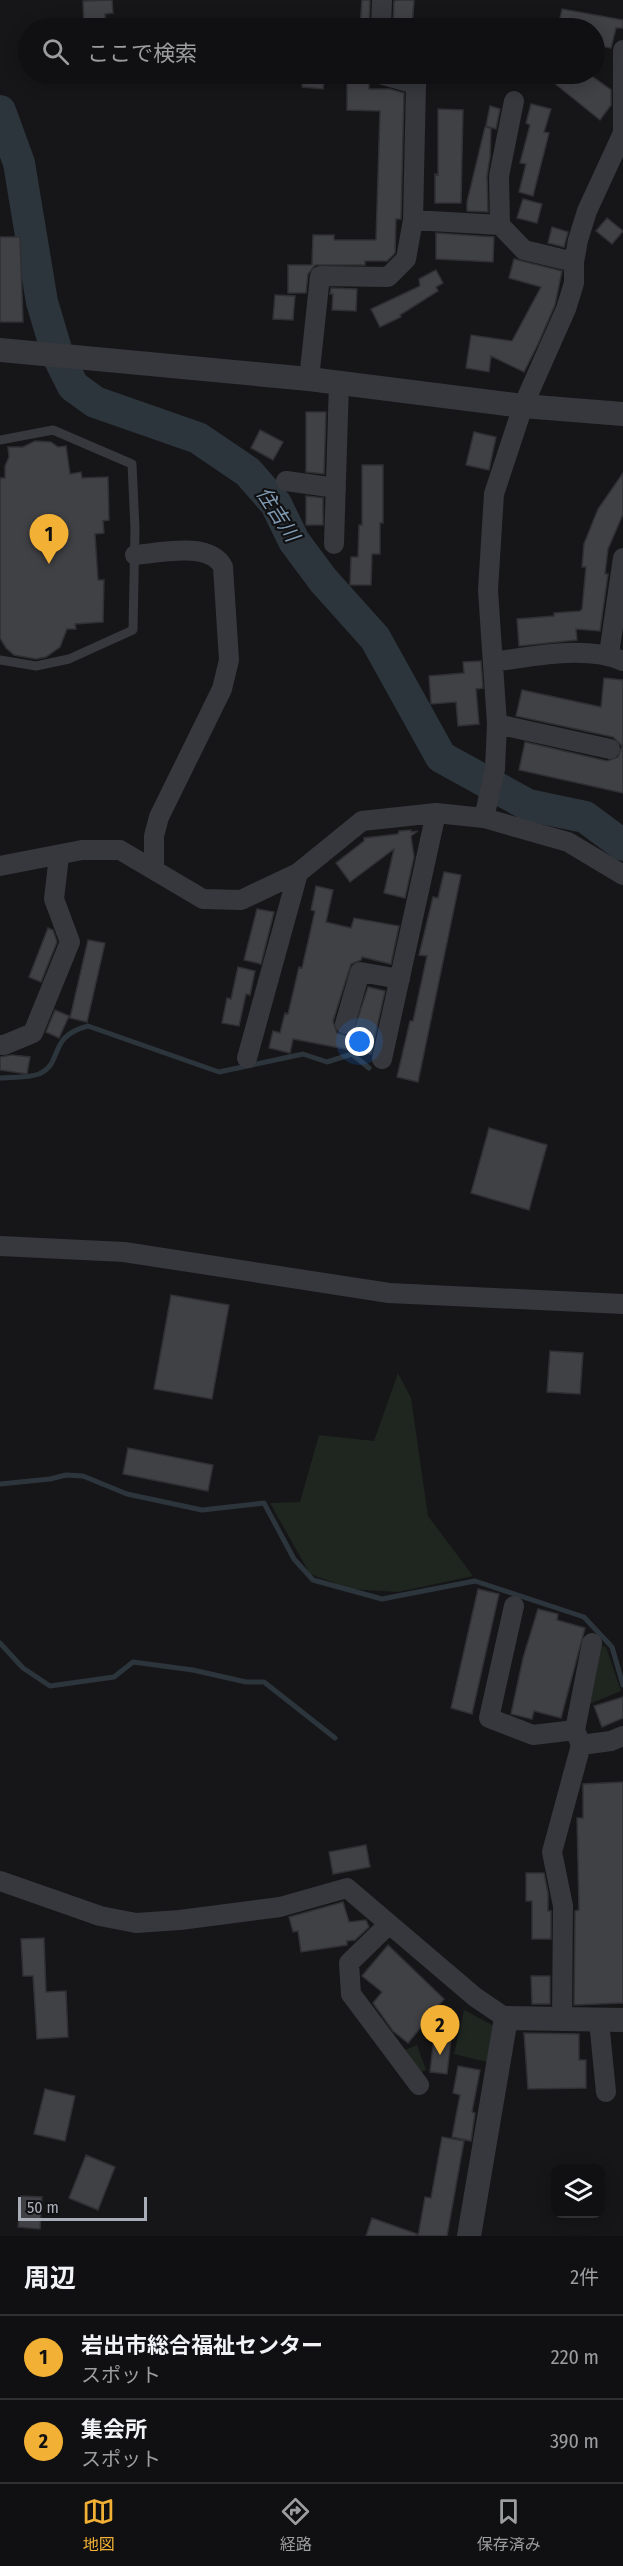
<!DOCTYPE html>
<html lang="ja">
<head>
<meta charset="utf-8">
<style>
  :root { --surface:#101012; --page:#19191b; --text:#f1f3f6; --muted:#9c9d9f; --line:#303032; --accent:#f2b134 }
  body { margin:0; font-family:"Fira Sans Condensed","Noto Sans JP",sans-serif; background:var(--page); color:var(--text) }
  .controls { position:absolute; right:18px; bottom:18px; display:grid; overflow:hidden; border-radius:12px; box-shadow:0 3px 15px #0003 }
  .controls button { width:54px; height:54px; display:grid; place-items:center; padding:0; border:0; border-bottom:2px solid var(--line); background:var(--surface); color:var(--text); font:30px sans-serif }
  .scale { position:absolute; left:18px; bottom:15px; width:129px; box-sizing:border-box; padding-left:6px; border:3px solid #a8adb8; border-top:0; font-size:16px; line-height:21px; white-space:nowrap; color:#a8adb8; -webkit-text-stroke:4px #111113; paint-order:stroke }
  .you { position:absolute; left:360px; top:1042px; width:21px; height:21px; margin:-15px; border:4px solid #fff; border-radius:50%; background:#1a73e8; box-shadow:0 0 0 9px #1a73e833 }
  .badge { display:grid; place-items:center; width:39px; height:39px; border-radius:50%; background:var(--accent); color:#111; font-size:20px; font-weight:700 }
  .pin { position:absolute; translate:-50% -50px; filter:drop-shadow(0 2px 3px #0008) }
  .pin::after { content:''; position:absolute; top:32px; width:21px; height:18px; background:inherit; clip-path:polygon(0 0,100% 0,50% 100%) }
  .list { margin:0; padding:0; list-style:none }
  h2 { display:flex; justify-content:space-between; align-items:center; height:78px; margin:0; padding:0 24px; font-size:26px }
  h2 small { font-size:20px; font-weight:400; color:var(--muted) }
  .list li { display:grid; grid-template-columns:39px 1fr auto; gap:18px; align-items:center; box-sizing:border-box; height:84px; padding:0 24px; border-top:2px solid var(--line) }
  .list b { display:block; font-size:22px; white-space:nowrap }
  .list p { margin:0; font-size:20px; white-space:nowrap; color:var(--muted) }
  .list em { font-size:20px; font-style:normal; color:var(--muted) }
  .icon { flex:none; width:33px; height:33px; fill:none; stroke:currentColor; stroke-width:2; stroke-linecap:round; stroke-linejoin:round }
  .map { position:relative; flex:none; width:623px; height:2236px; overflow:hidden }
  .search { position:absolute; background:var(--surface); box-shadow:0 3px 15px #0003; left:18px; right:18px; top:18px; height:66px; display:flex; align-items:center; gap:15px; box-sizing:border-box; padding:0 21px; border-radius:33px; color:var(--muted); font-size:22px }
  .sheet { height:246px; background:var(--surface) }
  nav { display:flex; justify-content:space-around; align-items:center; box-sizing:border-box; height:84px; border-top:2px solid var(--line); background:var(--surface); font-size:16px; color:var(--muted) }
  nav a { display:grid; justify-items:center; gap:3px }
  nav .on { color:var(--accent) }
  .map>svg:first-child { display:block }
  .green { fill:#1e261f }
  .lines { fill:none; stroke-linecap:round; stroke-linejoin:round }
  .stream { stroke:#2c353c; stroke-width:5 }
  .river { stroke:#2c353c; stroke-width:32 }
  .building { fill:#404145; stroke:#303034; stroke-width:1.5 }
  .service { stroke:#37383d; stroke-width:9 }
  .minor { stroke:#37383d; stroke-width:20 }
  .tertiary { stroke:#37383d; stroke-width:24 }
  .labels { text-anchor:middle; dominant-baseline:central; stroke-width:4.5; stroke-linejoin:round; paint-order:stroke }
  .water-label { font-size:20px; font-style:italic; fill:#7f9bb3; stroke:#111113 }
</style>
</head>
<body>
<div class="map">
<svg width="623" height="2236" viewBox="0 0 623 2236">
  <rect width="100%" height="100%" fill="#161618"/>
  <path class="green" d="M398,1373L411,1398L428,1516L473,1576L398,1592L351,1589L310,1574L270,1503L300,1502L319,1435L374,1441Z
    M599,1645L606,1647L621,1691L587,1705Z
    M464,2010L498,2028L491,2063L454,2054Z
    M417,2045L426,2070L419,2073L405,2050Z"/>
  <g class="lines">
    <path class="stream" d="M0,1078C11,1077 28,1078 39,1074C65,1062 46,1037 88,1026L219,1072L303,1054L327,1062L352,1054L369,1068
      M0,1484L50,1479L66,1475L83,1476L127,1494L202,1510L264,1503L294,1559L313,1580L382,1599L475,1581L584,1617L612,1647L623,1685
      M0,1643L23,1668L50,1686L114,1677L133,1662L193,1670L246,1682H264L335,1738"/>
    <path class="river" d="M0,111L19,163L42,302L58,356L73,386L95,402L198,438L248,472L276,504L294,541L323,580L375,638L441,757L528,805L585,817L623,845"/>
  </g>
  <path class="building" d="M112,0L113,13L105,14L106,28H84L83,1Z
    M362,0H370L369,28H360Z
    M398,0H414L412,28H393L394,1Z
    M562,9L623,20V28H616L611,48L594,45V28H558Z
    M303,74H325L323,89L302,87Z
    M562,74H589L611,90V105L600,120L554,83Z
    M347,82L369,83V89H390L404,93L401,219H396L395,253L387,261H365V265H315L308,274L306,293H288V265H312L313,235H334V240H376L380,111L347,110Z
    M531,104L551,109L544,132L549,133L533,196L519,192L526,164L520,163L530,125L526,123Z
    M490,106L500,109L496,129L486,126Z
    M438,109L463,110L461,203H435V174L438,175Z
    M485,127L491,128L490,157L487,176L488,212L467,211V202Z
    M523,199L542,204L537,223L517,218Z
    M607,218L623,231L612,244L596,231Z
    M552,227L568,232L564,247L548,243Z
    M436,233L494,237L493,262L436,259Z
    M0,237H20L23,322H0Z
    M514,259L562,271L555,305L538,344L524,372L491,356L489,372L466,368L471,335L512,341L541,287L509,278Z
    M436,270L443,283L436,287L438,291L400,315L401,317L380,327L371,309L420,286L419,279Z
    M331,288L357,289L356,311L332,310L333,294H330Z
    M275,295L295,296L293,320L273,319Z
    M306,412H326L324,474L306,472Z
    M260,430L283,442L273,460L251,448Z
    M474,432L496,437L489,470L466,465Z
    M35,441L51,442L58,447L66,446L70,474L81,472L82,478L108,477L109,520L103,521L104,533L95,534L98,580H104L103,622L75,624L76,629H67L60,647L46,657L36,659L14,655L6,648L0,638V478H5V466L9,457L8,447H23Z
    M362,465H383V523H380V554H372L371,585H350L351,557H358L359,525H362Z
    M623,473V514L608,549L605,574H608L600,631L576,629L577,640L519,646L517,619L554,616V613L580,611L582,609L586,567H582L584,544L598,509Z
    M306,496L323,498V525H306Z
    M481,661L483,688L476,689L479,724L458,726L456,702L431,704L429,676L464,673L463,662Z
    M604,678L623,680V793L519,770L525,742L607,761L618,757L622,746L613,737L516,716L522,690L601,707Z
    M411,830V832L418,831L411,836L414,857L405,898L384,893L394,849L350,882L336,863L364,841V838L398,834L399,831Z
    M444,872L461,875L418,1082L397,1077L410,1021H413L427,956L419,955L433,897L438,898Z
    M316,886L333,890L326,922L351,928L354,918L399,926L391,964L362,957L361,960L351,964L333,1021L337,1033L347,1036L353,1033L368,987L385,991L371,1054L293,1039L290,1053L269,1048L273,1031L280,1033L285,1013L288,1014L299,967L302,968L315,911L311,910Z
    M257,909L274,912L261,964L244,960Z
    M48,928L53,930L57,942L41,982L29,977Z
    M88,940L105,943L87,1022L70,1018Z
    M238,967L255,971L250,995L246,994L239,1026L222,1023L227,998L231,999Z
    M55,1010L69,1016L59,1038L46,1032Z
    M12,1055L30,1057L27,1074L0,1070V1057Z
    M489,1128L547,1145L529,1210L471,1193Z
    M171,1295L229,1305L212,1399L154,1389Z
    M550,1351L583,1353L580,1394L547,1392Z
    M128,1448L213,1465L208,1491L123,1474Z
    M478,1589L499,1594L472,1714L451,1708Z
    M538,1609L558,1614L557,1620L585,1628L561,1718L534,1711L532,1719L511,1714L523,1658Z
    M623,1697V1718L602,1727L594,1706Z
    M623,1782V2003L574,2005L575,1911L579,1910L577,1818H583V1784Z
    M366,1845L370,1867L333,1874L329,1852Z
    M526,1873H544L548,1893V1911H551V1939H532V1901H526Z
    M343,1902L349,1922L366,1920L369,1927L355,1940L347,1941V1945L301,1952L298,1931L293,1932L289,1917Z
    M44,1938L46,1992L66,1991L68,2037L37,2039L33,1976H23L21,1939Z
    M388,1945L444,1999L408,2043L393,2031L373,2003L382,1992L362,1976Z
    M531,1976H550V2004H532Z
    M524,2033L579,2034V2060H586V2088L528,2089Z
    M434,2037L451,2039L447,2074L430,2072Z
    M458,2066L480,2070L472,2112L475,2113L471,2141L452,2137L460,2095L453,2093Z
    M45,2089L75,2096L65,2141L34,2134Z
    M442,2137L464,2141L447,2236H418L425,2197L431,2198Z
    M86,2155L115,2167L98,2210L69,2198Z
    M21,2196L42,2197L40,2229L18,2227Z
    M372,2218L417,2234L416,2236H366Z"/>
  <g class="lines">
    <path class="service" d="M0,440L53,430L132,464L135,529L133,630L69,659L36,666L0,660"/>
    <path class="minor" d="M381,28L382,0
      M380,74L416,84L413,220L500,225L524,250L574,262
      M500,225L499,176L514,101
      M309,379L320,276L388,277L406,259L413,220
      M286,481L336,488
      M334,544L339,383
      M135,555C160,553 210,541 223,567L229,660L222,689L159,817L154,836V868
      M609,654L623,558
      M494,662C533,656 587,645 623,661
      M497,724L610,749
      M484,818L495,769L497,724L488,590L494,494L523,406L566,309L574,283V262L578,240L587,211L623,133V50
      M0,866L82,850H120L203,899L241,900L298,873L362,821L436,813L484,818L568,842L623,875
      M345,1024L360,972L400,979
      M0,1045H4L33,1033L70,942L54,899L59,856
      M247,1058L298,873
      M382,1059L436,813
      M0,1246L124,1252L389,1293L623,1304
      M514,1606L489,1718L533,1735L575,1730
      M581,1745L611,1741L623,1736
      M0,1881L100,1916L136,1923L180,1920L280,1907L347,1888L475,1997L506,2018
      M389,1924L349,1963L351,1994L419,2085
      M562,2020L563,1906L552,1852L581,1745L575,1730L592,1643
      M599,2021L606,2092"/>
    <path class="tertiary" d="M0,350L309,379L523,406L623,414
      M469,2236L506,2018L623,2020"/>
  </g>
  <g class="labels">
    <g class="water-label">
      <text transform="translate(278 514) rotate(57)">住吉川</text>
    </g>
  </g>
</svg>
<div class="controls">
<button><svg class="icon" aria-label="layers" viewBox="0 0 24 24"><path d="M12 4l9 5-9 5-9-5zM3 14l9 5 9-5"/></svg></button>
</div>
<div class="scale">50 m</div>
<div class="you"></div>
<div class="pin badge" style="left:49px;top:564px">1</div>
<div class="pin badge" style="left:440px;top:2055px">2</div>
<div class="search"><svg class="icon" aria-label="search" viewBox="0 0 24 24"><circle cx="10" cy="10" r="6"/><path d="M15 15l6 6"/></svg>ここで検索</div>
</div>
<section class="sheet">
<h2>周辺<small>2件</small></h2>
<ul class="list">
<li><span class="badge">1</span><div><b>岩出市総合福祉センター</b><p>スポット</p></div><em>220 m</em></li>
<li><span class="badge">2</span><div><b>集会所</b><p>スポット</p></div><em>390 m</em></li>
</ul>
</section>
<nav>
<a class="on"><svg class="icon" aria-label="map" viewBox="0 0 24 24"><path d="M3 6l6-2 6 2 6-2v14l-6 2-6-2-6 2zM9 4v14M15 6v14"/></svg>地図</a>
<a><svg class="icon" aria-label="directions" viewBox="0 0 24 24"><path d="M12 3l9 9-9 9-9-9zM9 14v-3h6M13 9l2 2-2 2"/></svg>経路</a>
<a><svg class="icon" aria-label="saved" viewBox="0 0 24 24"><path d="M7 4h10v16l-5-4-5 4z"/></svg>保存済み</a>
</nav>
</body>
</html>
